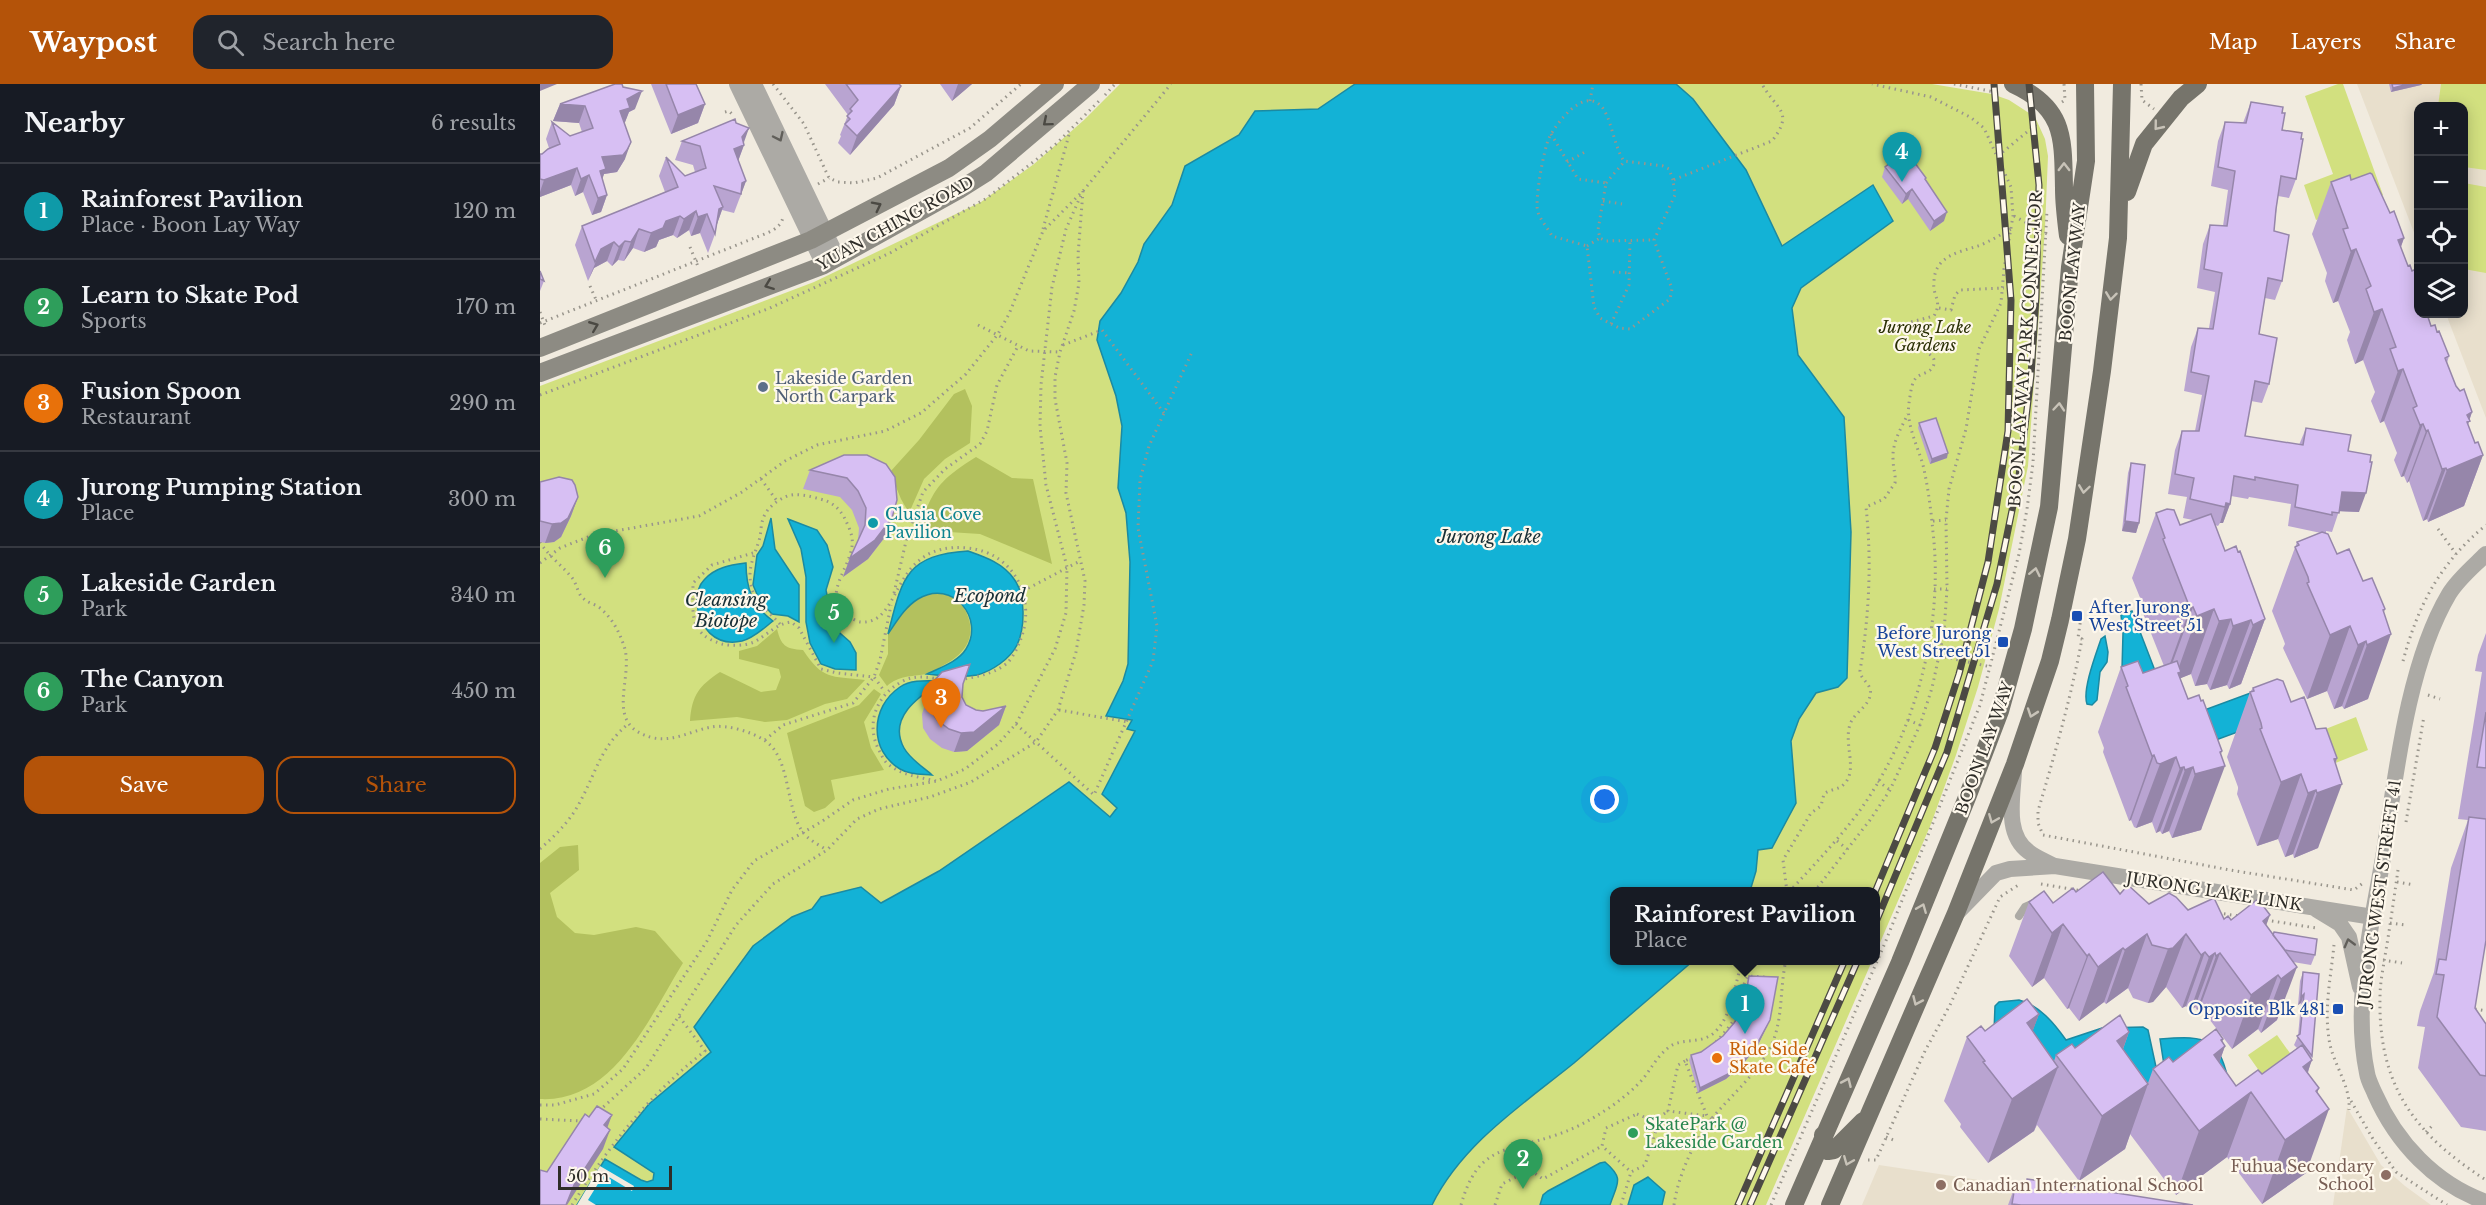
<!DOCTYPE html>
<html lang="en">
<head>
<meta charset="utf-8">
<style>
  :root { --surface:#171b24; --page:#20242c; --text:#f1f3f6; --muted:#9ea1a6; --line:#363941; --accent:#b45309 }
  body { margin:0; font-family:"Libre Baskerville",serif; background:var(--page); color:var(--text) }
  .controls { position:absolute; right:18px; top:18px; display:grid; overflow:hidden; border-radius:12px; box-shadow:0 3px 15px #0003 }
  .controls button { width:54px; height:54px; display:grid; place-items:center; padding:0; border:0; border-bottom:2px solid var(--line); background:var(--surface); color:var(--text); font:30px sans-serif }
  .scale { position:absolute; left:18px; bottom:15px; width:114px; box-sizing:border-box; padding-left:6px; border:3px solid #2f2d28; border-top:0; font-size:16px; line-height:21px; white-space:nowrap; color:#2f2d28; -webkit-text-stroke:4px #fef8ec; paint-order:stroke }
  .you { position:absolute; left:1065px; top:716px; width:21px; height:21px; margin:-15px; border:4px solid #fff; border-radius:50%; background:#1a73e8; box-shadow:0 0 0 9px #1a73e833 }
  .badge { display:grid; place-items:center; width:39px; height:39px; border-radius:50%; background:var(--accent); color:#fff; font-size:20px; font-weight:700 }
  .pin { position:absolute; translate:-50% -50px; filter:drop-shadow(0 2px 3px #0008) }
  .pin::after { content:''; position:absolute; top:32px; width:21px; height:18px; background:inherit; clip-path:polygon(0 0,100% 0,50% 100%) }
  .popup { position:absolute; left:1070px; top:803px; width:270px; height:78px; box-sizing:border-box; display:grid; place-content:center; border-radius:12px; background:var(--surface); filter:drop-shadow(0 2px 4px #0005); font-size:20px; white-space:nowrap; color:var(--muted) }
  .popup b { font-size:22px; color:var(--text) }
  .popup::after { content:''; position:absolute; left:50%; top:100%; margin-left:-12px; border:12px solid transparent; border-top-color:var(--surface) }
  .list { margin:0; padding:0; list-style:none }
  h2 { display:flex; justify-content:space-between; align-items:center; height:78px; margin:0; padding:0 24px; font-size:26px }
  h2 small { font-size:20px; font-weight:400; color:var(--muted) }
  .list li { display:grid; grid-template-columns:39px 1fr auto; gap:18px; align-items:center; box-sizing:border-box; height:96px; padding:0 24px; border-top:2px solid var(--line) }
  .list b { display:block; font-size:22px; white-space:nowrap }
  .list p { margin:0; font-size:20px; white-space:nowrap; color:var(--muted) }
  .list em { font-size:20px; font-style:normal; color:var(--muted) }
  .actions { display:flex; gap:12px; padding:18px 24px }
  .actions a { flex:1; padding:14px 0; border:2px solid var(--accent); border-radius:18px; text-align:center; font-size:21px; color:var(--accent) }
  .actions .main { background:var(--accent); color:#fff }
  .icon { flex:none; width:33px; height:33px; fill:none; stroke:currentColor; stroke-width:2; stroke-linecap:round; stroke-linejoin:round }
  .map { position:relative; flex:none; width:1946px; height:1121px; overflow:hidden }
  header { display:flex; align-items:center; gap:36px; box-sizing:border-box; height:84px; padding:0 30px; background:var(--accent); color:#fff }
  header strong { font-size:28px }
  nav { display:flex; gap:33px; margin-inline-start:auto; font-size:21px }
  .search { width:420px; height:54px; background:var(--page); display:flex; align-items:center; gap:15px; box-sizing:border-box; padding:0 21px; border-radius:18px; color:var(--muted); font-size:22px }
  main { display:flex }
  aside { flex:1; background:var(--surface) }
  .map>svg:first-child { display:block }
  .built { fill:#e8dfcc }
  .green { fill:#d2e07f }
  .forest { fill:#b3c15e }
  .water { fill:#13b2d6; stroke:#1b8aa2; stroke-width:1.5 }
  .pier { fill:#f1ebdf }
  .lines { fill:none; stroke-linecap:round; stroke-linejoin:round }
  .path { stroke:#99958c; stroke-width:3; stroke-dasharray:1.5 4.5; stroke-linecap:butt }
  .lane { stroke:#acaaa5; stroke-width:8 }
  .street { stroke:#acaaa5; stroke-width:16 }
  .secondary { stroke:#8d8b83; stroke-width:18 }
  .primary { stroke:#76746b; stroke-width:18 }
  .rail-casing { stroke:#4c4a44; stroke-width:7 }
  .rail { stroke:#fef8ec; stroke-width:4.5; stroke-dasharray:14; stroke-linecap:butt }
  .wall { fill:#b9a4d1 }
  .shaded-wall { fill:#9686aa }
  .building { fill:#d7bff3; stroke:#9686aa; stroke-width:1.5 }
  .oneway { stroke:#4b4943 }
  .oneway2 { stroke:#c8c3b8 }
  .oneway3 { stroke:#615f5a }
  .service-dot { fill:#5c6f8a; stroke:#fef8ec; stroke-width:2 }
  .culture-dot { fill:#0f9aa8; stroke:#fef8ec; stroke-width:2 }
  .transit-dot { fill:#1a4fb4; stroke:#fef8ec; stroke-width:2 }
  .food-dot { fill:#e8710a; stroke:#fef8ec; stroke-width:2 }
  .leisure-dot { fill:#2e9e5b; stroke:#fef8ec; stroke-width:2 }
  .education-dot { fill:#8d6e63; stroke:#fef8ec; stroke-width:2 }
  .labels { text-anchor:middle; dominant-baseline:central; stroke-width:4.5; stroke-linejoin:round; paint-order:stroke }
  .street-label { font-size:16px; fill:#2f2d28; stroke:#fef8ec }
  .park-label { font-size:16px; font-style:italic; fill:#2a2f04; stroke:#fef8ec }
  .service-label { font-size:16px; fill:#4e5e75; stroke:#fef8ec; text-anchor:start }
  .culture-label { font-size:16px; fill:#0d838f; stroke:#fef8ec; text-anchor:start }
  .transit-label { font-size:16px; fill:#164399; stroke:#fef8ec; text-anchor:end }
  .food-label { font-size:16px; fill:#c56008; stroke:#fef8ec; text-anchor:start }
  .leisure-label { font-size:16px; fill:#27864d; stroke:#fef8ec; text-anchor:start }
  .education-label { font-size:16px; fill:#785e54; stroke:#fef8ec; text-anchor:end }
  .water-label { font-size:18px; font-style:italic; fill:#182f36; stroke:#fef8ec }
</style>
</head>
<body>
<header>
<strong>Waypost</strong>
<div class="search"><svg class="icon" aria-label="search" viewBox="0 0 24 24"><circle cx="10" cy="10" r="6"/><path d="M15 15l6 6"/></svg>Search here</div>
<nav><a>Map</a><a>Layers</a><a>Share</a></nav>
</header>
<main>
<aside>
<h2>Nearby<small>6 results</small></h2>
<ul class="list">
<li><span class="badge" style="background:#0f9aa8">1</span><div><b>Rainforest Pavilion</b><p>Place · Boon Lay Way</p></div><em>120 m</em></li>
<li><span class="badge" style="background:#2e9e5b">2</span><div><b>Learn to Skate Pod</b><p>Sports</p></div><em>170 m</em></li>
<li><span class="badge" style="background:#e8710a">3</span><div><b>Fusion Spoon</b><p>Restaurant</p></div><em>290 m</em></li>
<li><span class="badge" style="background:#0f9aa8">4</span><div><b>Jurong Pumping Station</b><p>Place</p></div><em>300 m</em></li>
<li><span class="badge" style="background:#2e9e5b">5</span><div><b>Lakeside Garden</b><p>Park</p></div><em>340 m</em></li>
<li><span class="badge" style="background:#2e9e5b">6</span><div><b>The Canyon</b><p>Park</p></div><em>450 m</em></li>
</ul>
<div class="actions"><a class="main">Save</a><a>Share</a></div>
</aside>
<div class="map">
<svg width="1946" height="1121" viewBox="0 0 1946 1121">
  <rect width="100%" height="100%" fill="#f1ebdf"/>
  <path class="built" d="M1817,0H1946V334L1906,230H1924V22H1878V159Z
    M1807,1023L1841,1081L1865,1102L1891,1121H1793Z
    M1339,1081L1605,1121H1322Z"/>
  <path class="green" d="M580,0H815L778,25L715,27L699,51L645,82L632,121L604,160L598,178L581,209L560,237L557,256L576,312L582,342L578,404L586,429L590,478L588,580L583,597L566,631L592,636L595,647L562,709L577,724L570,734L528,698L399,787L341,819L281,813L272,825L252,833L171,968L109,1020L74,1063L114,1089L113,1096L107,1098L101,1096L65,1076L37,1121H0V302L274,198L441,118L494,80L544,36Z
    M1136,0H1392L1452,10L1469,16L1495,33L1505,55L1508,72L1505,144L1488,382L1459,525L1438,603L1416,671L1391,740L1336,868V808L1210,807L1216,787L1218,765L1256,719L1251,657L1259,635L1276,609L1298,603L1307,594L1311,448L1304,333L1258,271L1252,224L1261,204L1353,136L1333,101L1242,162L1206,86L1153,15Z
    M1798,0H1803L1843,111L1776,136L1764,101L1793,90L1765,12Z
    M1901,0H1946V86L1924,83V22H1898Z
    M1924,99L1946,103V189L1924,185Z
    M1816,633L1828,666L1763,692L1750,659Z
    M1153,877H1332L1226,1121H892C922,1060 982,1021 1034,979C1074,945 1113,911 1153,877Z
    M1737,951L1777,1007L1748,1028L1708,971Z"/>
  <path class="forest" d="M425,305L432,322L430,359L405,375L384,395L369,429L361,415L350,388L379,356L414,310Z
    M436,373L472,394L493,395L512,480L440,450L378,446C394,404 398,397 436,373Z
    M391,509C403,510 416,510 423,522C439,549 428,569 402,582C397,585 391,589 386,590C370,593 360,591 347,602L339,591L348,570V550L363,528L377,515Z
    M237,545C241,561 245,565 263,566C283,596 290,592 325,596L307,615L285,620L247,636L225,638L197,633L150,637C152,611 159,602 180,588L221,608L236,606L241,593L239,585L199,575V567L217,562Z
    M334,605L341,610L324,638L331,664L344,686L291,696L295,715L285,724L274,728L265,722L247,649L319,621Z
    M38,761L39,786L10,809L17,833L35,849L54,851L96,843L115,847L143,879C110,932 74,1019 0,1015V779L20,763Z"/>
  <path class="water" d="M815,0H1136L1153,15L1206,86L1242,162L1333,101L1353,137L1261,204L1252,224L1258,271L1304,333L1311,448L1307,594L1298,603L1276,609L1259,635L1251,657L1256,719L1232,764L1218,766L1216,787L1210,807L1074,808V876L1153,877C1113,911 1074,945 1034,979C982,1021 922,1060 892,1121H37L65,1075L101,1096L107,1098L113,1096L114,1089L74,1063L109,1020L171,968L154,943L213,862L252,833L272,825L281,813L321,803L341,819L399,787L529,698L570,733L577,724L562,710L595,647L587,645L592,636L566,632L583,597L588,580L590,478L586,429L578,404L582,342L576,312L557,256L560,237L581,209L598,178L604,160L632,121L645,82L699,51L715,27L778,25Z
    M231,434L235,465L259,501V538L248,532L232,530L220,517L213,501L217,471L223,462Z
    M248,435L277,446L287,461L293,483L286,506L289,521L288,532L292,542L310,558L316,569V586L295,585L281,580L270,559L266,538V493L261,465Z
    M428,467C445,473 463,479 474,495C486,511 485,544 477,561C470,575 452,587 437,591C421,594 403,592 387,590C399,584 418,578 426,565C445,535 413,494 378,515C365,523 357,537 348,550C362,495 365,471 428,467Z
    M206,479C206,504 212,522 233,537C224,544 214,554 202,557C175,563 158,543 157,518C157,509 158,502 164,496C175,483 191,481 206,479Z
    M1592,527L1619,597L1582,585L1583,549L1581,531Z
    M1565,552L1568,568L1567,578L1560,588L1557,616L1552,621L1547,620C1542,606 1556,570 1561,555Z
    M402,597C380,612 347,633 364,664C370,675 383,683 392,691C381,690 370,691 360,685C329,667 330,623 360,603C372,595 388,597 402,597Z
    M1732,601L1714,642L1635,671L1624,641Z
    M1479,916C1499,921 1514,939 1526,956L1562,944L1603,943L1608,946L1616,983L1624,981L1620,955C1669,951 1680,954 1690,1004L1532,999L1454,948L1455,922L1459,918Z
    M1065,1078C1085,1095 1077,1099 1070,1121H1000L1003,1111L1008,1107L1060,1079Z
    M1108,1093L1125,1108L1122,1121H1088L1094,1101Z"/>
  <path class="pier" d="M60,1082L94,1102L92,1107L64,1090L48,1116L56,1121H37Z"/>
  <g class="lines">
    <path class="path" d="M233,0L264,40L289,94L298,98L314,99L337,94L430,44L481,0
      M1414,0L1460,9
      M1601,0L1602,16L1614,25
      M565,11L575,0
      M1050,17L1053,0
      M1522,18L1525,16L1524,0
      M185,28L189,27L193,31
      M1011,50L1038,95L1066,99L1058,146L1060,154L1066,157L1114,156
      M1458,72L1499,38
      M1027,78L1045,68
      M1133,96L1129,85L1123,82L1084,77C1074,63 1071,32 1061,22C1043,3 1016,40 1009,54C1004,65 994,117 998,128C1000,136 1008,144 1012,152L1047,162L1054,223L1060,234L1079,244L1090,245L1130,215L1132,205L1114,156L1135,111L1133,96L1232,57C1255,27 1236,26 1222,0
      M1066,99L1084,78
      M278,100L289,94
      M1063,117L1082,120
      M1474,132L1507,150
      M503,145L530,47
      M1047,162L1060,154
      M150,163L159,185
      M1073,188L1090,189
      M50,202L57,218
      M1399,224L1411,226L1415,211L1420,206L1464,204
      M0,228L6,244
      M0,239L217,153C227,149 241,145 243,133
      M1071,240L1089,201L1090,156
      M438,241L489,267L520,268
      M523,261L562,246L624,329
      M0,311L230,224L350,169L447,114L515,61L560,16
      M221,395L237,417
      M1393,437L1406,436
      M1898,445L1916,470
      M0,458C9,473 23,482 33,495C37,501 38,511 44,515C48,519 55,520 60,524C72,534 79,547 84,562C95,594 61,642 114,654C134,658 153,646 172,643C186,640 212,648 224,656C251,673 245,722 262,747C267,755 279,761 287,766
      M213,469L172,481L153,499C153,529 148,550 182,560C191,562 205,562 214,558C227,551 236,540 251,538L259,544L281,585L297,589L334,593L345,608
      M0,479L20,464L53,451L159,432L202,408L245,377L277,361L345,347L381,329L426,290L458,250L469,230L503,147L543,107L631,0
      M1394,505H1407
      M483,507L540,477
      M354,509L367,453L383,408L405,385L440,360L447,347L457,301L478,262
      M1541,533L1538,554L1542,555C1531,613 1515,670 1498,727V739L1503,751L1690,786L1814,806L1823,799
      M240,540C229,528 214,518 211,501C207,482 216,469 220,453C221,447 221,440 223,435C226,425 236,417 245,413C255,408 269,412 280,415C292,418 298,423 304,433C307,439 311,447 312,454C316,479 280,509 305,530C309,533 317,538 321,538C364,541 349,457 427,464C475,468 497,516 480,557C477,565 472,575 466,580C453,590 439,592 424,595
      M1387,569L1451,583
      M1863,577C1878,521 1900,479 1946,441
      M1888,611L1900,615
      M519,626L588,638
      M1368,636L1380,641
      M476,640L554,711L613,577L617,542L598,444L600,396L609,362L652,268
      M225,656L243,641L313,619L334,593L340,576L351,521
      M396,697C379,693 361,691 348,680C344,677 342,672 340,668C325,642 335,611 363,597C375,591 386,593 399,595
      M1338,697L1350,706
      M1866,738L1884,632
      M1297,757L1307,765
      M0,765C17,750 32,735 42,714C58,683 61,663 89,639
      M1858,786C1854,814 1850,843 1845,872C1843,885 1840,899 1840,913C1838,1001 1874,1050 1946,1096
      M1857,798L1874,801
      M1501,800L1542,807
      M1247,808L1243,776L1271,729L1281,722L1284,710C1290,705 1299,706 1304,700C1319,686 1302,658 1311,638C1316,628 1328,622 1330,612C1333,600 1321,597 1320,587C1329,532 1332,479 1326,423L1344,415L1355,399C1356,391 1353,384 1353,375C1352,359 1361,344 1368,330
      M1249,808C1273,782 1297,757 1318,729C1375,651 1404,544 1393,448C1391,426 1388,403 1383,381C1377,360 1366,341 1369,319C1370,313 1371,302 1374,297C1378,288 1391,291 1394,280C1398,261 1351,271 1371,238L1394,232C1403,216 1392,213 1394,197C1395,172 1419,168 1438,162C1449,158 1460,151 1471,145
      M1274,808L1330,736L1350,706L1380,641L1392,604L1404,548L1407,505L1406,436L1409,405L1426,345L1439,265L1461,219L1464,185L1473,132L1471,103L1444,44L1430,33L1391,13L1332,0
      M1678,829L1699,832
      M1726,836L1776,844
      M1850,839L1865,841
      M1794,861C1791,892 1784,924 1789,955C1792,979 1811,1001 1809,1026
      M1843,876L1862,879
      M1935,925L1946,927
      M1176,958C1185,948 1194,938 1199,926C1203,915 1201,901 1208,892L1225,893
      M1153,973L1145,977L1167,1032L1171,1035
      M1145,977L1138,981L1128,1027L1167,1032
      M1811,1017L1833,1055L1856,1088L1907,1121
      M0,1021H15L54,1010L83,985L167,857L192,806L214,777L281,738L313,716L349,705L397,697L425,685L458,660L476,640L515,565L526,529L527,483L506,401L500,342L501,301L512,203L526,145L541,111
      M59,1027L106,984L196,841L233,800L287,766L317,735L339,725L390,713L431,698L496,658L518,626L536,568L544,521L545,497L526,409L527,379L515,315V293L520,268L534,227L539,199L538,171L543,107
      M1097,1030L1114,1037L1117,1043L1105,1081L1091,1088L1062,1062L1066,1044Z
      M0,1035L40,1037L53,1030
      M1114,1037L1128,1027
      M1886,1048L1892,1042
      M1346,1053L1356,1057
      M1328,1076H1336L1385,967L1410,921L1460,813L1480,800
      M990,1086L995,1057
      M32,1121C71,1059 107,1013 165,967L138,931
      M921,1121C938,1060 967,1068 1016,1051C1037,1044 1054,1034 1072,1022C1084,1013 1097,1003 1106,991C1113,981 1119,971 1129,963C1143,953 1161,961 1175,948C1193,930 1194,900 1203,876
      M955,1121L962,1100L990,1086L1003,1095L1062,1062
      M1081,1121L1091,1088
      M1134,1121C1138,1092 1154,1056 1173,1033C1192,1011 1214,992 1229,966C1244,938 1239,907 1246,876
      M1231,1121L1345,859L1440,621L1479,470L1487,425L1493,379L1507,126"/>
    <path class="lane" d="M1479,832L1485,823L1496,818"/>
    <path class="street" d="M197,0L284,181
      M214,0L297,173
      M1946,470C1934,482 1918,495 1909,510C1868,579 1856,689 1844,768C1832,840 1812,917 1827,989C1828,996 1832,1003 1835,1010C1856,1058 1895,1100 1946,1118
      M1474,687C1473,713 1464,750 1489,768C1496,774 1506,777 1514,782
      M1777,826L1800,840L1809,853L1820,903
      M1417,829L1456,789L1470,785L1515,782L1833,833"/>
    <path class="secondary" d="M0,264L271,156L409,84L450,55L515,0
      M0,289L284,181L419,106L446,89L551,0"/>
    <path class="primary" d="M1473,0C1525,24 1523,53 1524,105C1524,120 1526,136 1528,152
      M1587,108L1604,60L1641,14L1658,0
      M1283,1051L1285,1063L1288,1067L1294,1066L1323,1037
      M1254,1121L1360,878L1428,711L1460,627L1483,545L1509,423L1530,183L1546,77L1545,0
      M1290,1121L1416,829L1475,680L1510,577L1520,536L1537,455L1562,287L1578,154L1582,0"/>
    <defs>
      <path id="rail" d="M1335,808L1395,664L1419,590L1448,478L1468,347L1471,216L1454,0
        M1336,838L1407,668L1457,500L1479,392L1491,292L1496,213L1499,101L1489,0
        M1198,1121L1305,876
        M1210,1121L1318,876"/>
    </defs>
    <use href="#rail" class="rail-casing"/>
    <use href="#rail" class="rail"/>
  </g>
  <path class="wall" d="M111,0H156L165,20L158,39L131,50Z
    M285,0H359L361,2L354,21L310,71L298,59L301,52L300,51L308,31Z
    M400,0H432L412,17Z
    M1849,0H1882L1881,1L1851,8Z
    M1711,18L1742,29V46L1756,95L1749,114L1738,112L1734,147L1742,197L1735,216L1725,214L1719,250L1729,300L1722,319L1711,317L1705,352L1759,361L1766,344L1808,367L1819,428L1799,427L1792,448L1786,447V449L1797,470L1823,497L1844,528L1828,615L1804,625L1802,622L1794,625L1787,607L1767,615L1743,564L1745,560L1744,557L1732,527L1757,458L1781,449L1748,442L1751,420L1709,413L1708,415L1691,412L1690,420L1683,439H1680L1678,442L1675,441L1685,467L1725,535L1701,600L1689,605L1687,601L1670,606L1667,600L1655,602L1651,590L1640,594L1648,615L1681,671L1661,746L1632,754L1629,747L1622,750L1620,747L1616,749L1612,738L1596,744L1594,743L1591,736L1589,737L1563,668L1564,664L1558,648L1581,583L1603,589L1624,582L1599,519L1601,516L1592,494L1616,429L1640,441L1653,436L1643,434L1647,413L1628,410L1635,366L1642,347H1655L1662,311L1644,307L1651,263L1658,244H1669L1675,208L1657,204L1663,160L1670,141L1683,142L1688,106L1671,102L1678,57L1685,38L1703,39Z
    M20,20L95,25L89,28L84,40L85,75L77,88L64,90L62,95L67,111L61,128L52,131L43,108L35,112L31,101L0,113V70H2L9,64L6,55L12,38L30,52L42,48L39,39L13,37Z
    M142,57L204,59V61L198,77L206,97L194,129L182,126L177,140L175,150L168,169L160,149L151,152L149,146L137,154L133,151L119,156L116,163L104,168L93,164L84,177L78,176L72,182L67,177L54,184L48,197L35,161L42,142L125,108L119,92L126,73L145,92L155,88L153,81L135,76Z
    M1345,83L1386,94V96L1404,137L1390,147L1368,115L1362,120L1342,93Z
    M1811,96L1850,129L1864,154L1861,163L1878,230L1897,248L1909,272L1907,279L1916,302L1932,328L1928,341L1935,359L1943,371L1924,422L1888,438L1887,435L1883,437L1869,397L1867,399L1864,392L1861,393L1854,376L1857,369L1844,337L1840,339L1831,317L1835,308L1823,276L1815,280L1807,256L1810,248L1798,217L1793,219L1785,197L1787,189L1772,150L1791,98Z
    M0,187L4,197L0,207Z
    M1379,339L1407,374L1390,380L1378,344Z
    M304,371L352,434L345,453L328,475L303,493L310,474L318,456L319,444L312,426L300,413L263,405L270,386Z
    M1591,379L1599,439L1596,449L1582,447L1588,389Z
    M0,398L38,413L31,432L21,453L14,458L5,459L0,458Z
    M1946,549V735L1935,924L1946,940V1047L1921,1043L1878,984L1885,943L1877,942L1880,927L1894,888L1911,784L1928,736L1918,735L1942,588L1935,587L1938,571Z
    M392,599L423,601L422,613L426,621L436,626L443,627L466,622L459,641L427,667L414,668L402,664L390,655L383,644L382,630Z
    M1713,604L1751,618L1776,645L1797,674L1778,764L1754,774L1753,770L1745,773L1738,755L1717,762L1697,710L1698,705V703L1687,673L1710,608Z
    M1536,808L1580,810L1609,820L1648,826L1684,835L1726,842L1733,850L1775,871L1771,881L1753,878L1737,936L1721,949L1718,945L1692,965L1660,923L1657,926L1655,923L1650,927L1646,922L1642,924L1626,903L1613,918L1608,919L1593,914L1588,904L1566,920L1564,918L1539,937L1529,924L1527,925L1504,894L1492,903L1469,872L1489,818L1513,819Z
    M1763,888L1772,972L1768,989L1779,1004L1777,1008L1766,1089L1722,1120L1687,1073L1636,1111L1590,1050L1585,1065L1539,1097L1497,1041L1494,1047L1448,1079L1420,1043L1421,1040L1404,1017L1427,953L1499,930L1492,948L1514,977L1516,971L1589,948L1583,965L1608,999L1613,985L1633,978L1683,955L1682,958L1685,962L1679,979L1696,1002L1722,990L1757,964L1754,961L1758,952L1761,919L1758,921L1760,897Z
    M1209,892L1228,941L1217,963L1202,981L1186,995L1158,1009L1149,976L1151,971L1161,968L1183,952L1194,939L1203,925L1207,897Z
    M1487,1095L1653,1121H1468L1475,1102L1483,1104Z"/>
  <path class="shaded-wall" d="M0,0H17L0,7Z
    M418,0H432L412,17Z
    M1868,0H1882L1881,1L1851,8L1853,4Z
    M361,2L354,21L310,71L317,52Z
    M102,7L95,25L89,28L84,41L80,27L87,15Z
    M20,20L45,22L39,39L13,37Z
    M165,20L158,39L131,50L138,31Z
    M209,44L203,61H204L197,80L194,65L202,53Z
    M91,58L85,75L77,88L64,90L60,102L54,104L59,90L62,73Z
    M37,84L31,101L0,113V108L4,96Z
    M49,91L43,108L35,112L41,95Z
    M206,97L199,116L201,110L202,99Z
    M1372,105L1368,115L1362,120L1366,110Z
    M67,111L61,128L52,131L58,114Z
    M183,123L176,143L179,125Z
    M156,127L149,146L137,154L144,135Z
    M1407,128L1404,137L1390,147L1394,137Z
    M167,130L160,149L151,152L158,133Z
    M140,132L133,151L119,156L116,163L104,168L111,149L126,137Z
    M99,145L93,164L84,177L91,158Z
    M1864,154L1845,206L1858,156Z
    M85,157L78,176L72,182L79,163Z
    M74,158L67,177L54,184L48,197L61,165Z
    M1816,165L1798,217L1793,219L1811,167Z
    M1842,225L1823,276L1815,280L1834,228Z
    M1863,285L1844,337L1840,339L1858,287Z
    M1932,328L1913,383L1943,371L1924,422L1888,438L1927,331Z
    M1883,340L1864,392L1861,393L1880,341Z
    M1888,346L1869,397L1867,399L1886,347Z
    M1408,369L1407,374L1390,380L1392,375Z
    M1906,384L1887,435L1883,437L1902,385Z
    M1802,408L1826,409L1819,428L1795,427Z
    M38,413L31,432L21,453L14,458L5,459L12,440Z
    M1686,419L1690,420L1683,439H1680Z
    M352,434L345,453L328,475L303,493L310,474Z
    M1585,437L1599,439L1596,449L1582,447Z
    M1653,523L1629,588H1627L1650,524Z
    M1674,525L1651,590L1634,597L1657,532Z
    M1845,525L1833,558L1851,550L1828,615L1804,625L1827,561L1843,526Z
    M1691,535L1667,600L1655,602L1679,537Z
    M1725,535L1701,600L1689,605L1713,541Z
    M1711,536L1687,601L1670,606L1693,542Z
    M1810,542L1787,607L1767,615L1790,551Z
    M1826,557L1802,622L1794,625L1818,561Z
    M466,622L459,641L427,667L414,668L421,649Z
    M1682,667L1676,684L1685,682L1661,746L1632,754L1655,690Z
    M1614,671L1591,736L1589,737L1612,672Z
    M1636,673L1612,738L1596,744L1620,680Z
    M1797,674L1785,706L1802,700L1778,764L1754,774L1777,709L1794,675Z
    M1644,683L1620,747L1616,749L1640,684Z
    M1653,683L1629,747L1622,750L1645,686Z
    M1761,690L1738,755L1717,762L1741,698Z
    M1776,706L1753,770L1745,773L1768,709Z
    M1730,831L1710,885L1723,837Z
    M1523,840L1504,894L1492,903L1512,849Z
    M1607,850L1588,904L1566,920L1585,866Z
    M1646,850L1626,903L1613,918L1608,919L1628,865Z
    M1583,864L1564,918L1539,937L1558,883Z
    M1665,868L1646,922L1642,924L1661,871Z
    M1675,869L1655,923L1650,927L1669,873Z
    M1680,869L1660,923L1657,926L1676,872Z
    M1549,870L1529,924L1527,925L1547,872Z
    M1757,883L1737,936L1721,949L1741,895Z
    M1738,891L1718,945L1692,965L1711,911Z
    M1764,910L1761,919L1758,921L1761,913Z
    M1499,930L1475,995L1487,939Z
    M1230,936L1217,963L1202,981L1186,995L1158,1009L1160,1004Z
    M1589,948L1566,1012L1577,957Z
    M1683,955L1679,967L1685,962L1662,1027L1650,1035L1674,971L1681,956Z
    M1772,976L1749,1040L1763,983Z
    M1518,983L1494,1047L1448,1079L1472,1015Z
    M1608,1000L1585,1065L1539,1097L1562,1032Z
    M1779,1004L1765,1042L1789,1025L1766,1089L1722,1120L1745,1056L1776,1007Z
    M1711,1008L1687,1073L1636,1111L1659,1047Z
    M72,1031L65,1050L64,1041Z
    M70,1046L63,1065L27,1121H26L34,1101Z"/>
  <path class="building" d="M75,0H82L83,3L102,7L87,15L90,24L80,27L91,58L87,66L83,71L62,73L66,85L60,87L67,111L58,114L49,91L41,95L37,84L4,96L0,95V70H2L8,65L20,60L12,38L30,52L53,44L45,22L20,20Z
    M126,0H156L165,20L138,31Z
    M306,0H359L361,2L317,52L305,40L310,35L307,32L312,27L310,25L318,16Z
    M1852,0H1868L1853,4Z
    M1711,18L1743,23L1742,29H1745L1742,46L1762,49L1761,55H1763L1756,95L1741,92L1736,125L1734,147L1749,151L1742,197L1728,194L1719,250L1737,254L1729,300L1715,297L1705,352L1763,361L1766,344L1811,351L1808,367L1831,371L1830,378H1832L1826,409L1802,408L1799,429L1792,428V431L1755,423L1758,401L1715,393V396L1694,392L1690,420L1686,419L1685,423L1650,415L1654,394L1635,390L1642,347H1659L1669,292L1651,288L1658,244L1673,245L1682,189L1664,185L1670,141L1687,142L1695,87L1678,83L1685,38L1706,39Z
    M195,35L196,39L209,44L202,53L204,61L194,65L206,97L202,99L201,110L174,102L183,123L179,125L175,150L167,130L158,133L156,127L144,135L140,132L126,137L123,144L111,149L99,145L91,158L85,157L79,163L74,158L61,165L55,178L42,142L138,103L126,73L145,92L166,84L160,62L142,57Z
    M1366,67L1386,94L1385,95L1407,128L1394,137L1372,105L1366,110L1345,83Z
    M1830,89L1832,90L1850,129L1854,127L1864,154L1858,156L1868,182L1870,181L1872,187L1876,185L1878,190V230H1887L1891,242L1895,241L1897,248L1899,247L1909,272L1905,274L1916,302L1920,307L1924,305L1932,328L1927,331L1930,337L1927,338L1935,359L1938,358L1943,371L1907,386L1906,384L1902,385L1888,346L1886,347L1883,340L1880,341L1873,324L1877,322L1863,285L1858,287L1850,265L1856,263L1842,225L1834,228L1826,205L1831,202L1816,165L1811,167L1803,145L1808,144L1791,98L1810,91L1811,96Z
    M0,187L4,197L0,195Z
    M1396,334L1408,369L1392,375L1379,339Z
    M304,371H327L346,380L355,393L357,416L352,434L335,456L310,474L325,441L326,424L318,407L307,394L270,386Z
    M1591,379L1605,381L1599,439L1585,437Z
    M19,393L32,396L35,401L38,413L28,434L21,439L12,440L0,437V398Z
    M1627,425L1634,426L1640,441L1671,430L1685,467L1696,462L1698,468L1700,467L1725,535L1713,541L1711,536L1693,542L1691,535L1679,537L1674,525L1657,532L1653,523L1650,524L1623,455L1625,454L1616,429Z
    M1782,448L1788,450L1797,470L1809,465L1823,497L1832,494L1845,525L1843,526L1851,550L1827,561L1826,557L1818,561L1810,542L1790,551L1767,499L1769,498L1768,493L1755,463L1759,461L1757,458Z
    M1598,577L1603,589L1637,577L1641,588L1638,589L1648,615L1659,611L1661,617L1663,616L1682,667L1680,668L1685,682L1655,690L1653,683L1645,686L1644,683L1640,684L1636,673L1620,680L1617,679L1614,671L1612,672L1586,603L1588,602L1581,583Z
    M430,580L423,600L422,613L426,621L436,626L443,627L466,622L434,648L421,649L409,645L397,636L390,625L389,611L392,599L402,588Z
    M1737,595L1743,597L1751,618L1764,613L1776,645L1786,644L1797,674L1794,675L1802,700L1777,709L1776,706L1768,709L1761,690L1741,698L1720,645L1722,644L1721,639L1710,608L1714,607L1713,604Z
    M1946,628V684L1937,683Z
    M1929,733L1946,735V856L1935,924L1946,940V992L1940,991L1897,933L1904,891L1896,890L1899,875L1906,876Z
    M1563,788L1580,810L1588,801L1609,820L1629,809L1636,813L1648,826L1674,814L1684,835L1688,832L1691,836L1718,815L1730,831L1723,837L1757,883L1741,895L1738,891L1711,911L1680,869L1676,872L1675,869L1669,873L1665,868L1661,871L1646,850L1633,864L1628,865L1612,861L1607,850L1585,866L1583,864L1558,883L1549,870L1547,872L1523,840L1512,849L1489,818L1504,807L1513,819L1533,804L1536,808Z
    M1734,848L1777,855L1775,871L1745,866L1733,851Z
    M1763,888L1779,890L1772,972L1757,952L1760,950L1764,910L1761,913Z
    M1209,892L1238,893L1230,936L1218,958L1203,976L1188,990L1160,1004L1151,971L1161,968L1183,952L1194,939L1204,923Z
    M1487,915L1499,930L1487,939L1518,983L1472,1015L1443,978L1445,977L1427,953L1441,942L1445,947Z
    M1580,931L1589,948L1577,957L1608,1000L1562,1032L1516,971L1532,960L1535,964Z
    M1676,945L1683,955L1681,956L1685,962L1674,971L1696,1002L1718,986L1722,990L1762,961L1772,976L1763,983L1779,1004L1776,1007L1789,1025L1745,1056L1711,1008L1659,1047L1613,985L1629,973L1633,978Z
    M57,1022L72,1031L64,1041L70,1046L34,1101L26,1121H0V1086L7,1088L45,1030L49,1033Z
    M1487,1095L1653,1121H1481L1472,1120L1475,1102L1485,1104Z"/>
  <defs><path id="oneway-chevron" d="M-2-3.5L2.5 0L-2 3.5" fill="none" stroke-width="1.6" stroke-linecap="round" stroke-linejoin="round" transform="scale(1.5)"/></defs>
  <g class="oneway">
    <use href="#oneway-chevron" transform="translate(507 38) rotate(140)"/>
    <use href="#oneway-chevron" transform="translate(337 122) rotate(-27)"/>
    <use href="#oneway-chevron" transform="translate(229 201) rotate(159)"/>
    <use href="#oneway-chevron" transform="translate(54 242) rotate(-22)"/>
  </g>
  <g class="oneway2">
    <use href="#oneway-chevron" transform="translate(1618 42) rotate(129)"/>
    <use href="#oneway-chevron" transform="translate(1524 83) rotate(-90)"/>
    <use href="#oneway-chevron" transform="translate(1571 212) rotate(97)"/>
    <use href="#oneway-chevron" transform="translate(1519 323) rotate(-85)"/>
    <use href="#oneway-chevron" transform="translate(1544 405) rotate(98)"/>
    <use href="#oneway-chevron" transform="translate(1495 488) rotate(-78)"/>
    <use href="#oneway-chevron" transform="translate(1492 629) rotate(109)"/>
    <use href="#oneway-chevron" transform="translate(1453 735) rotate(112)"/>
    <use href="#oneway-chevron" transform="translate(1382 824) rotate(-68)"/>
    <use href="#oneway-chevron" transform="translate(1377 917) rotate(114)"/>
    <use href="#oneway-chevron" transform="translate(1307 998) rotate(-66)"/>
    <use href="#oneway-chevron" transform="translate(1308 1077) rotate(112)"/>
  </g>
  <g class="oneway3">
    <use href="#oneway-chevron" transform="translate(239 53) rotate(65)"/>
    <use href="#oneway-chevron" transform="translate(1809 859) rotate(-105)"/>
  </g>
  <circle class="service-dot" cx="223" cy="303" r="6"/>
  <circle class="culture-dot" cx="333" cy="439" r="6"/>
  <g class="transit-dot">
    <rect x="1531" y="526" width="12" height="12" rx="3"/>
    <rect x="1457" y="552" width="12" height="12" rx="3"/>
    <rect x="1792" y="919" width="12" height="12" rx="3"/>
  </g>
  <circle class="food-dot" cx="1177" cy="974" r="6"/>
  <circle class="leisure-dot" cx="1093" cy="1049" r="6"/>
  <g class="education-dot">
    <circle cx="1846" cy="1091" r="6"/>
    <circle cx="1401" cy="1101" r="6"/>
  </g>
  <g class="labels">
    <g class="street-label">
      <text transform="translate(355 139) rotate(-29)">YUAN CHING ROAD</text>
      <text transform="translate(1532 188) rotate(-84)">BOON LAY WAY</text>
      <text transform="translate(1485 265) rotate(-86)">BOON LAY WAY PARK CONNECTOR</text>
      <text transform="translate(1444 664) rotate(-70)">BOON LAY WAY</text>
      <text transform="translate(1674 807) rotate(9)">JURONG LAKE LINK</text>
      <text transform="translate(1839 809) rotate(-82)">JURONG WEST STREET 41</text>
    </g>
    <g class="park-label">
      <text x="1385" y="243">Jurong Lake<tspan x="1385" dy="18">Gardens</tspan></text>
    </g>
    <g class="service-label">
      <text x="235" y="294">Lakeside Garden<tspan x="235" dy="18">North Carpark</tspan></text>
    </g>
    <g class="culture-label">
      <text x="345" y="430">Clusia Cove<tspan x="345" dy="18">Pavilion</tspan></text>
    </g>
    <g class="transit-label">
      <text x="1549" y="523" text-anchor="start">After Jurong<tspan x="1549" dy="18">West Street 51</tspan></text>
      <text x="1451" y="549">Before Jurong<tspan x="1451" dy="18">West Street 51</tspan></text>
      <text x="1786" y="925">Opposite Blk 481</text>
    </g>
    <g class="food-label">
      <text x="1189" y="965">Ride Side<tspan x="1189" dy="18">Skate Café</tspan></text>
    </g>
    <g class="leisure-label">
      <text x="1105" y="1040">SkatePark @<tspan x="1105" dy="18">Lakeside Garden</tspan></text>
    </g>
    <g class="education-label">
      <text x="1834" y="1082">Fuhua Secondary<tspan x="1834" dy="18">School</tspan></text>
      <text x="1413" y="1101" text-anchor="start">Canadian International School</text>
    </g>
    <g class="water-label">
      <text x="949" y="453">Jurong Lake</text>
      <text x="450" y="512">Ecopond</text>
      <text x="186" y="516">Cleansing<tspan x="186" dy="21">Biotope</tspan></text>
    </g>
  </g>
</svg>
<div class="controls">
<button>+</button>
<button>−</button>
<button><svg class="icon" aria-label="locate" viewBox="0 0 24 24"><circle cx="12" cy="12" r="6"/><path d="M12 2v4M12 18v4M2 12h4M18 12h4"/></svg></button>
<button><svg class="icon" aria-label="layers" viewBox="0 0 24 24"><path d="M12 4l9 5-9 5-9-5zM3 14l9 5 9-5"/></svg></button>
</div>
<div class="scale">50 m</div>
<div class="you"></div>
<div class="pin badge" style="left:1205px;top:950px;background:#0f9aa8">1</div>
<div class="popup"><b>Rainforest Pavilion</b>Place</div>
<div class="pin badge" style="left:983px;top:1105px;background:#2e9e5b">2</div>
<div class="pin badge" style="left:401px;top:644px;background:#e8710a">3</div>
<div class="pin badge" style="left:1362px;top:98px;background:#0f9aa8">4</div>
<div class="pin badge" style="left:294px;top:559px;background:#2e9e5b">5</div>
<div class="pin badge" style="left:65px;top:494px;background:#2e9e5b">6</div>
</div>
</main>
</body>
</html>
